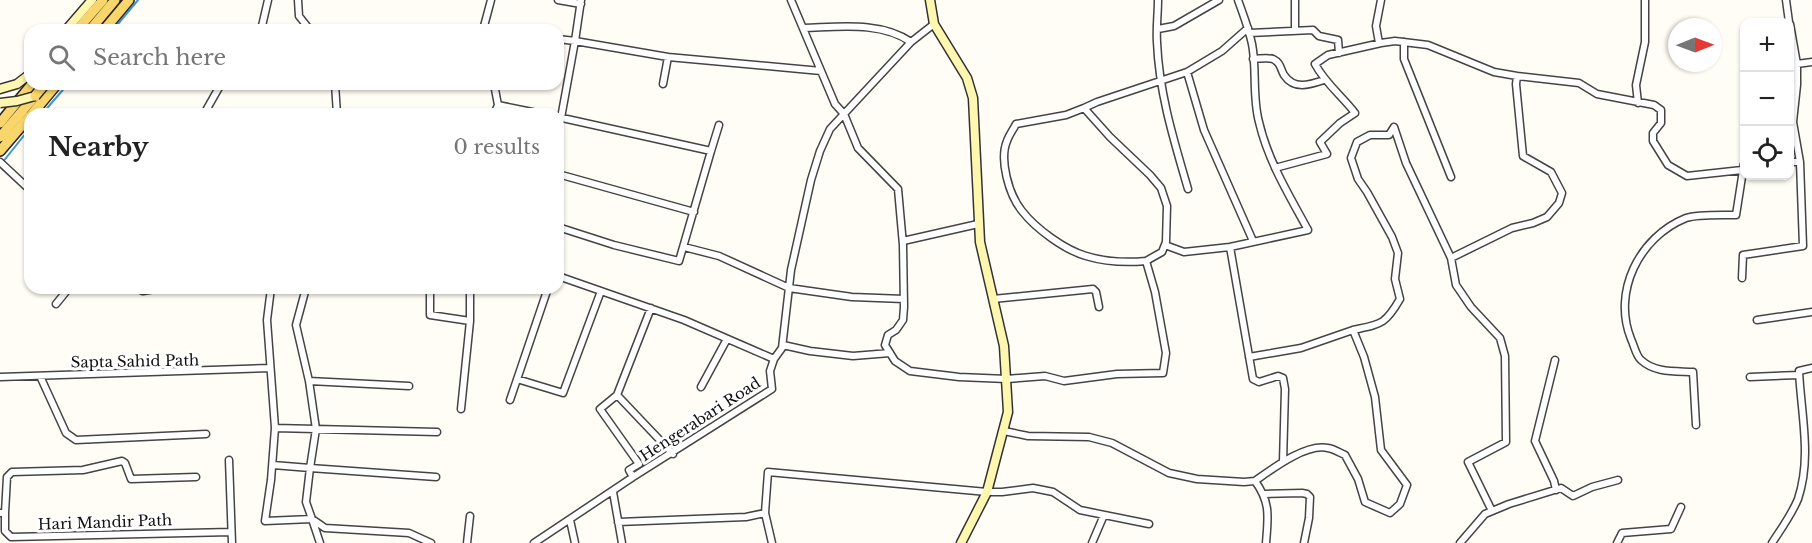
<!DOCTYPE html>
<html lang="en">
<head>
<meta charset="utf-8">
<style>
  :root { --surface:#fff; --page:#f6f6f6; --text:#222; --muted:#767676; --line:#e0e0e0 }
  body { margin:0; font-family:"Libre Baskerville",serif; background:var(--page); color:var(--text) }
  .controls { position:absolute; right:18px; top:18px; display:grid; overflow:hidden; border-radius:12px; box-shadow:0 2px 4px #0004 }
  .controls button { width:54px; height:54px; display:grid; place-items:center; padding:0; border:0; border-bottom:2px solid var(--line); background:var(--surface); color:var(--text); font:30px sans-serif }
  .compass { position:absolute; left:1668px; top:18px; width:54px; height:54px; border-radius:50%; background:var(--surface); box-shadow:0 2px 4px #0004; rotate:89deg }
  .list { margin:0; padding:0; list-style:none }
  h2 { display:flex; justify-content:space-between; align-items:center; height:78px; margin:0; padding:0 24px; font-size:26px }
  h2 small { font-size:20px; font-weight:400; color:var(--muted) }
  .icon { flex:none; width:33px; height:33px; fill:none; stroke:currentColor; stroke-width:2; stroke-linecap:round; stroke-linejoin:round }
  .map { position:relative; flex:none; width:1812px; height:543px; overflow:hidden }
  .search { position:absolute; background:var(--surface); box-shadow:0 2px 4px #0004; left:24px; top:24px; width:540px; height:66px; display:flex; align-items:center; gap:15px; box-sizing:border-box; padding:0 21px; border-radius:18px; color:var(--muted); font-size:22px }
  .panel { position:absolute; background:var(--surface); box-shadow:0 2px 4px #0004; left:24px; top:108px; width:540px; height:186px; border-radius:18px }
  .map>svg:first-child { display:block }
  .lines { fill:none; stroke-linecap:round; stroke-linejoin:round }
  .stream { stroke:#3f96cf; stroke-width:2 }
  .street-casing { stroke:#444; stroke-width:9 }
  .secondary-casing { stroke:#333; stroke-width:11 }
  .primary-casing { stroke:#222; stroke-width:12 }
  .street { stroke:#fff; stroke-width:6 }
  .secondary { stroke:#fff6b0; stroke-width:8 }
  .primary { stroke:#f9d66b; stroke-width:9 }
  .secondary-bridge-casing { stroke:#333; stroke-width:11; stroke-linecap:butt }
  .primary-bridge-casing { stroke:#222; stroke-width:12; stroke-linecap:butt }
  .secondary-bridge { stroke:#fff6b0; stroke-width:8 }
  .primary-bridge { stroke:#f9d66b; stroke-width:9 }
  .labels { text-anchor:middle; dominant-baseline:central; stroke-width:6; stroke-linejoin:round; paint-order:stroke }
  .street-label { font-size:15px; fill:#111; stroke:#fff }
</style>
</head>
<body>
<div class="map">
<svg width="1812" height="543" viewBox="0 0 1812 543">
  <rect width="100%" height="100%" fill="#fffdf5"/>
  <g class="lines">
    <path class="stream" d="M113,30L138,0
      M42,114L68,84
      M2,163L30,128"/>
    <defs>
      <path id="street" d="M298,0L299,16L310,30
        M558,0L581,4
        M791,0L835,104L844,114L858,148L898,189L903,245L904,307L903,320L896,330L888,335L885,345L895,361L910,371L959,377L1007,379L1045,376L1064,381L1117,374L1163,373L1166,353L1155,292L1146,261L1162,252L1166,242L1167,206L1161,188L1150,175L1110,137L1084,108L1097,102L1187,72L1222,51L1248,28
        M1158,0C1158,14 1156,28 1157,42C1159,93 1174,141 1188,189
        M1295,0V31
        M1786,0L1789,22
        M483,28L498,30
        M804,28C839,27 881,21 911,42
        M1158,29L1174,26L1219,0
        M258,30L262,26L268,0
        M483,30L491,0
        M1249,33L1313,30L1319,36L1338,40L1339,53
        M558,39L575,41L581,0
        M1404,42V59L1451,177
        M1379,43L1376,26L1381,0
        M1253,59C1259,59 1267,57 1273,59C1281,63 1280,68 1284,75C1294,90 1309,85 1324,80
        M1797,64L1812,62
        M1187,72L1204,130L1253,241
        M335,84L337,114
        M494,84L498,105
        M663,84L668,57
        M1638,103L1636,85L1645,42V0
        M1084,108L1066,115L1016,124C1013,130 1009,135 1007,141C999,160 1009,195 1022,211C1036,229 1065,250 1086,256C1106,262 1125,263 1146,261
        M204,114L221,84
        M494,114L498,105L542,114
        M558,117L711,151L679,261L614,245L558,227
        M561,118L575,41L668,57L821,71
        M711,151L719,125
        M0,162L30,190
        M1790,162H1800
        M1275,168L1327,154L1320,142L1340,123L1355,113C1342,96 1325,83 1315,64L1328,55L1381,43L1395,41L1428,45L1494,72L1517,76
        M558,174L694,212
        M903,241L978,224
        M1165,245L1184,252L1230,247L1308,230C1289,195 1268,161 1259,122C1252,96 1257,69 1252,44C1249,29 1243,14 1238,0
        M684,247L719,256L789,288L852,297L904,299
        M1230,247L1253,379L1259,382L1278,376L1283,378L1285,389L1283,462
        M1451,258L1456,285L1471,307L1500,338L1505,356L1506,442L1468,462L1492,511
        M558,276L684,320L774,359
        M1742,278L1743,255L1803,246L1800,162L1793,122L1797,85V64L1790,24
        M136,288L143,291L161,288
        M271,288L267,320L275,428L271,480L265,521L312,519L320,543
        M306,288L296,325L309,381L409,386
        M430,288V315L470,321L461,409
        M993,299L1093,289L1096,292L1099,307
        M56,304L69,288
        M651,308L617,395L673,454
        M1757,320L1812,312
        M470,321V288
        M783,345L810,351L853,356L890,353
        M1249,357L1301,348L1353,330
        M1555,360L1535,441L1554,481L1556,490
        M40,376L66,433L76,440L206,434
        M0,377L270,368
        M1750,377L1799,375
        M517,379L563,393L601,291
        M309,381L316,429L310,468L436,477
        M701,387L727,339
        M617,395L600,409L639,464L629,470L633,477
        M510,400L548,288
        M1696,425L1693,372C1675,371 1655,373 1641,360C1636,356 1634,345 1631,339C1612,292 1639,237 1686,218C1698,214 1723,215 1736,215L1744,164
        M275,428L437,432
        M1004,431L1028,436L1089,437L1112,443L1169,473L1197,479L1244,482L1255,481C1271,503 1268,517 1266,543
        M229,460L232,543
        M273,465L310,468L306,502L312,519L325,528L409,533L431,543
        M1255,481C1272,469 1306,443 1328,448C1334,449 1340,453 1345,455L1358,479L1365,502L1390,513L1400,504L1407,485L1381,450L1375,397L1364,357L1353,330C1381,324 1385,325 1400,299L1395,279L1398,253L1392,237L1367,192L1358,179L1351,158L1357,142L1370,135H1389L1394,127L1406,163L1451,258L1512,228L1533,223L1547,217L1559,203L1562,193L1551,172L1523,156L1516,84L1517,76L1579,83L1597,94L1654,105L1661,110V123L1653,133V141L1668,165L1687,176L1742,170
        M613,492L622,543
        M1264,494L1302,493L1307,494L1310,497L1309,518L1304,543
        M0,513H5V531L11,537L231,532
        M5,513L7,477L12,472L83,470L122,461L125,463L131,479L196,477
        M765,513L772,543
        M570,520L575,543
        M618,522L746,517L765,513L768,472L987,492H1002L1033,488L1053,492L1080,510L1149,524
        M467,543L470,516
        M534,543L633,477L772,389L770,371L774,359L782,348L791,270L811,180L820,151L830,129L911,42L934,24
        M1092,543L1104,515
        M1460,543L1485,514L1509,504L1561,488L1573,496L1592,487L1618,480
        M1617,543L1622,533L1671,529L1681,507
        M1772,543C1781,529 1792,514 1798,499C1812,457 1801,414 1799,371L1812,368"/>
      <path id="secondary" d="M930,0L934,24L967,78L973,98L980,242L1004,346L1008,412L987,492L961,543
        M66,30L92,0
        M0,89L17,84L30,74"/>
      <path id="primary" d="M77,30L103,0
        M90,30L115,0
        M104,30L129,0
        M32,114L57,84
        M0,123L32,84
        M0,137L35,96
        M0,151L30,116"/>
    </defs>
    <use href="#street" class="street-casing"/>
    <use href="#secondary" class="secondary-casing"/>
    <use href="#primary" class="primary-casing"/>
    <use href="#street" class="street"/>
    <use href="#secondary" class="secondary"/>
    <use href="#primary" class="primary"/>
    <defs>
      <path id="secondary-bridge" d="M0,103L17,101L35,96"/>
      <path id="primary-bridge" d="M35,96L45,84"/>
    </defs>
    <use href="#secondary-bridge" class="secondary-bridge-casing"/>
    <use href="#primary-bridge" class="primary-bridge-casing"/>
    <use href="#secondary-bridge" class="secondary-bridge"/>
    <use href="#primary-bridge" class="primary-bridge"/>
  </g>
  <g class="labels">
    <g class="street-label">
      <text transform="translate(135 361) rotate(-1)">Sapta Sahid Path</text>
      <text transform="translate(700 419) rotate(-33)">Hengerabari Road</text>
      <text transform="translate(105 522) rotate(-2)">Hari Mandir Path</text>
    </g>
  </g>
</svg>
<div class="controls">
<button>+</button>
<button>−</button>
<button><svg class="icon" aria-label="locate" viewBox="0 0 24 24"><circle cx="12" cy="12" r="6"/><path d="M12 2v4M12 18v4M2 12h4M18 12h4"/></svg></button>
</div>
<svg class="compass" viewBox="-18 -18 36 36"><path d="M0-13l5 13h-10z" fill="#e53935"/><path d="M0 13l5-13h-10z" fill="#767676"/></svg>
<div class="search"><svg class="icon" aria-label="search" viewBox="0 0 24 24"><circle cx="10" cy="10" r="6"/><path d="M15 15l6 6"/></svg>Search here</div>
<section class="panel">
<h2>Nearby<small>0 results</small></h2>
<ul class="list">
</ul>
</section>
</div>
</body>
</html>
